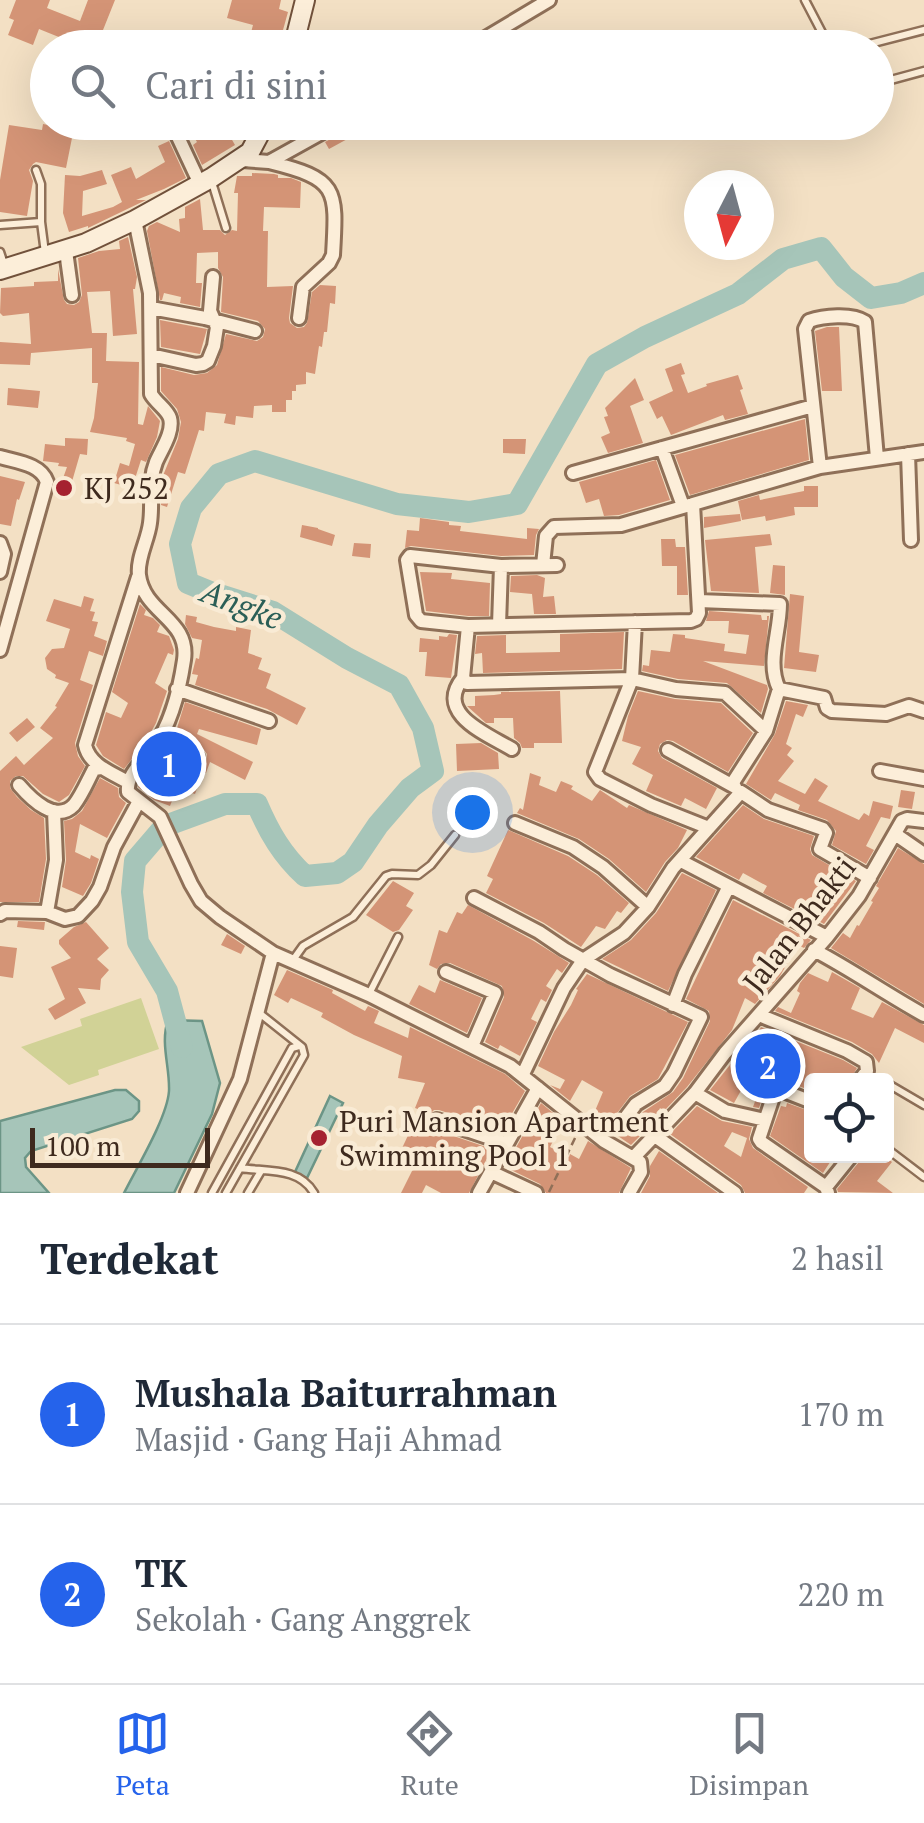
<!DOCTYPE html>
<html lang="id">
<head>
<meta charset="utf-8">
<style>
  :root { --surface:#fff; --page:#f2f2f3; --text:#1f2937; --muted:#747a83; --line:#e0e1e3; --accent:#2563eb }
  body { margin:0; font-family:"PT Serif",serif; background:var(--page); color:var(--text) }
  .controls { position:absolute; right:30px; bottom:30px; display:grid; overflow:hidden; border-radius:10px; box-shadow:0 10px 40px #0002 }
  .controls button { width:90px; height:90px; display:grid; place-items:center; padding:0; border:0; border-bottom:2px solid var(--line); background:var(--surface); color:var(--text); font:50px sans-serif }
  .compass { position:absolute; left:684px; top:170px; width:90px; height:90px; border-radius:50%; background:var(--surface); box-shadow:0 10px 40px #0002; rotate:186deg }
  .scale { position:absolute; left:30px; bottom:25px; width:180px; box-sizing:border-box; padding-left:10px; border:5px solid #3e2a1e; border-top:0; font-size:28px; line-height:35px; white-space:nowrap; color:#3e2a1e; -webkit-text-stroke:8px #f9ebd5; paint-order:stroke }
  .you { position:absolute; left:472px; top:812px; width:35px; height:35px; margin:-25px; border:8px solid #fff; border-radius:50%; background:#1a73e8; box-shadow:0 0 0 15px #1a73e833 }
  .badge { display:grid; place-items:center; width:65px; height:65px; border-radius:50%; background:var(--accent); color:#fff; font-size:32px; font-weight:700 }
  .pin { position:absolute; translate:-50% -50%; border:5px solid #fff; box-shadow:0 2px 10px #0006 }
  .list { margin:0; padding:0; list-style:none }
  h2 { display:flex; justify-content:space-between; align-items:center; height:130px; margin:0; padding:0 40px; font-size:42px }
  h2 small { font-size:32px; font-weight:400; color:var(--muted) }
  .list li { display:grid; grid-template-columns:65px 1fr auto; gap:30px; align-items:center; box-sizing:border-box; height:180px; padding:0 40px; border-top:2px solid var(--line) }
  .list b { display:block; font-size:38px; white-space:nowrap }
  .list p { margin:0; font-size:32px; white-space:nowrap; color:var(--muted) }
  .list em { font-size:32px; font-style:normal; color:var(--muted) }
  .icon { flex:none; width:55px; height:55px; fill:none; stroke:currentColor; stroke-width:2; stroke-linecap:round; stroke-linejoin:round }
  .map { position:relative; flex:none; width:924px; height:1193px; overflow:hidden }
  .search { position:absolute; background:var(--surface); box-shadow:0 10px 40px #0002; left:30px; right:30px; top:30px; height:110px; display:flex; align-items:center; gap:25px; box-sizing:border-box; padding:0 35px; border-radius:55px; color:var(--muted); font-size:38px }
  .sheet { height:490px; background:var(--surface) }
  nav { display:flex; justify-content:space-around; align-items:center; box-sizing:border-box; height:140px; border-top:2px solid var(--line); background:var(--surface); font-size:28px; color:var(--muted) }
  nav a { display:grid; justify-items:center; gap:5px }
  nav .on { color:var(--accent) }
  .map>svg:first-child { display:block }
  .green { fill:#d1d296 }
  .water { fill:#a6c5b9; stroke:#6c9586; stroke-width:2.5 }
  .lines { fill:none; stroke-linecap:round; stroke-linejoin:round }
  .river { stroke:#a6c5b9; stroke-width:22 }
  .building { fill:#d49476; fill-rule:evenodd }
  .lane-casing { stroke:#8f7058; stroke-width:11 }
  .street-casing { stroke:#8f7058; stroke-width:18 }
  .secondary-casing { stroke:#71513b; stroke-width:22 }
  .path { stroke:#8f7058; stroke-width:2.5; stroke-dasharray:8 5; stroke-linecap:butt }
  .lane { stroke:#fceed9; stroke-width:6 }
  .street { stroke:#fceed9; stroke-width:12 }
  .secondary { stroke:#fceed9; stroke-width:18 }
  .poi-dot { fill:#a52230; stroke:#f9ebd5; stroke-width:4 }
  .labels { text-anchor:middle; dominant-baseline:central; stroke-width:9; stroke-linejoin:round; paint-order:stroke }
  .poi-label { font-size:30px; fill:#3e2a1e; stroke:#f9ebd5; text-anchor:start }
  .street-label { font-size:30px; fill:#3e2a1e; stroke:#f9ebd5 }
  .water-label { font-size:32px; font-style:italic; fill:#2b5f57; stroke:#f9ebd5 }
</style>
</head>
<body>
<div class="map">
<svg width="924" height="1193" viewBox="0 0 924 1193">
  <rect width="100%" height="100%" fill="#f3e0c4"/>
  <path class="green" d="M141,998L159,1049L98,1070L99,1075L69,1085L21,1047L82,1026L80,1019Z"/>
  <path class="water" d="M168,1020L202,1021L220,1083L212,1114L174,1193H124C137,1167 167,1118 169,1091C170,1067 160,1043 168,1020Z
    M115,1090H126L139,1101V1111L132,1119L31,1151L25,1158L26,1167L49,1193H0V1121Z
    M330,1096L343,1103L307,1178L295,1172Z"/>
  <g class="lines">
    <path class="river" d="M182,1047L167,991L138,942L132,892L135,861L165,826L225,804H257C269,832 282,855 305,876L337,873L353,862L378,825L410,788L433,771L423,728L399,685L347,658L273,612L210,592L188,583L180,544L191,508L219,474L255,461L397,504L469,512L517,504L597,364L645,337L738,294L783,259L821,248L844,277L871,298L901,293L924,283"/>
  </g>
  <path class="building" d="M16,0H50L47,8L80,21L88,0H115L103,30L111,32L105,48H86L39,29L33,45L8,35L14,20L9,18Z
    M232,0H281L279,9L288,12L278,48H247L253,25L227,18Z
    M347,37L349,48H311L310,43Z
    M185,122H211L216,131L224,126L235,145L202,165L193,145L197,142Z
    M43,124L58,127L57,130L73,133L66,168L36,162L33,164L29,170L33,181L27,216L0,212V180L9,125L42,130Z
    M347,130L351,137L329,149L325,142Z
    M169,141L186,178L164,189L136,200H146L88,228V226L69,232L63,213L65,175L80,176L102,170L107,184L83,191L82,216L113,207L122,202L111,175L131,167L136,179L165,162L158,146Z
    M252,173L274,174L278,175V178H291L301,182L300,208L264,207L263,231H268L267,287L293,286L289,318L290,323L297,328L304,327L307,323L312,292L320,285L336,286L335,304L330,303L327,332H324L322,347L319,346L315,374L306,372V384L296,385V391H292V400H286V412H272V405L254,406L253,418L236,416L235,425L224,423L226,414L206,412L204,431L199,430L185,474L178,472L167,507L161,505L162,478L178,439L181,422L177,409L161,391V367L194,375L207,373L217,365L226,334L257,341L263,337L265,329L258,321L221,312L223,277L218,268V252L197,253L196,283H202L200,307L180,303L181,297L164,293L162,300H160L147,231L149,226L157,222L180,232L179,219L185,218V207L200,199L203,230H220L225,235L232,230L237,231L238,193H234L237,176H252Z
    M128,237L137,277L135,289H133L137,334L113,336L110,291L87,292L92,333H107L106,361L139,362L138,424L143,425L148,406L160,421L157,437L146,462L141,460L132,488L114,483L120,463L129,466L135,444L126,441L127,438L90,432L94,418L98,383H92V348L31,353L30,365L0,364V342L31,344L29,313L3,316L0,313L1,288L34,286V282L58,281V269L64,300L67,304L74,305L79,302L82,295L78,258L99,251L120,249L119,241Z
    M160,320L207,329L200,354L161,347Z
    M827,327H839L842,391H822L815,331Z
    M681,363L685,374L681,375L688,393L707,386L706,384L738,375L743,389L740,390L748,414L725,420L723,415L671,435L662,416L657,419L649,402L673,391L665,369Z
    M635,378L644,400L630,406L643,443L608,453L601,437L610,433L604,417L608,416L605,408Z
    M8,388L40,391L38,408L7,405Z
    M805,419L809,460L690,495L675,455Z
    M65,438L88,439L87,455L80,454L71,485L62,481L67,467L58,466L59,463L43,461L45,444L65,446Z
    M503,439H526L525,454L503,453Z
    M656,460L670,500L619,515L604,516L599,499L586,503L579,482Z
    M0,476L25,482L19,500L17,499L11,526L0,524Z
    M804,486H818V507H794L795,515L766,521L765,516L742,520L738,501L759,495L760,500L804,491Z
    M740,514L741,521L704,528V517Z
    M420,518L449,522V525L461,526L460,531L527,539V528L539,529L536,535L534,555L501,556L411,546L405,548L407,530L419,531Z
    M302,525L318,528V529L335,535L332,546L300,537Z
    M770,534L772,545L755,547L759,593L711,591L705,540Z
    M661,539H675L676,547H685L688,595H677V566H662Z
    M354,543L371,544L370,558L352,556Z
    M773,565L785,566V595L770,593Z
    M420,572L452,573L451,579L490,583L489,616H468L426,611Z
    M537,575L545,578L543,597L554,596L556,614H534L532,594L510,592L511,576Z
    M790,594L804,596L799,652L819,655L816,672L784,668Z
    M84,596L94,599L90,611L95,612L92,621L98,622L94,636L107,641L103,656L89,651L80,680L93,685L75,743L78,756L85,766L69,795L59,802L43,794L23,776H16L10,781V788L17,797L31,810L44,818L46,859L39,902H0V771L16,756L24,765L53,738L40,728L57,707L55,706L69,683L55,678L56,675L47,669L45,658L52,649L64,648L70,629L46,621L54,599L81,607Z
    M140,604L146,610L144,615L153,618L160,625L157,632L169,636L174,650L173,655L168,653L155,683L167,691L156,723L146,741L124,769L103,756L96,745L106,712L121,718L128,703L112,692Z
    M709,611L761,615L762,620H767V616H769L764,666L703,661L767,685L768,689L761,713L727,683L678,679L642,671L643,665L649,666L651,650L670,652L673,634L685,635V638L725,644L724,651L746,654L749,635L728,633L729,621H706Z
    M186,615L197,617L196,622L214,627L236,631V627L251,630L248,653L262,658L258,669L271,674L266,688L306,708L297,725L267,709L195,685L198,675L192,674L196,658L199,659L202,640L192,638L185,624Z
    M624,632L622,669L483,673L482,653L475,654L477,636L506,635V653L560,652V634Z
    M449,634L457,635L451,678L425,676L427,652H419L420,638L439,640V636L447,637Z
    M560,691L562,743H534V748H522L520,743L514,738L513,718H494V723H486L467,706H475V696L494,695L501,694V692Z
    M638,691L675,699L721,703L753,733L728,772L673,741L667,740L660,744L658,751L662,758L717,788L706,809L685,798L681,806L646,791L653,775L632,764L641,747L622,741L628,716Z
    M786,701L808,705L803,717L796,714L786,744L792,748L787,755L794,761L778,781L805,794L815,778L828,786L818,801L859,820L864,813L869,816L873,801L893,806L890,819L881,817L866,846L874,850L866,864L832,845L836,831L827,820L798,810L800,805L775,793L771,800L746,784L775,734Z
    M185,702L261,729L257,745L199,729L197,734L253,762L245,780L210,762L206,773L203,772L195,794L177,788L170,806L154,800L138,787L145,774L161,755L195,767H200L206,761L207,754L204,750L174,738Z
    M27,718L35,727L17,742L9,733Z
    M481,743L498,753L499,769L457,771L456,744Z
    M530,773L541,777L539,785L556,792L561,781L573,786L571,789L592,801L600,790L627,808L629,805L687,830L678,848L665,862L646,892L609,859L579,839L517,813L520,808L523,810Z
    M100,778L118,788L119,797L126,803L107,838L80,824L75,852L90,859L91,855L99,859L91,883L83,896L62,887L66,860L64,821L72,819L82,811Z
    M901,790L915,792L912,809L898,807Z
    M743,805L764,819L814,836L810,849L812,855L856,881L824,924L763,893L767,886L743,873L739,880L696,857Z
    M508,830L568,856L597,875L629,903L621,913L617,911L605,929L596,926L581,947L544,923L486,893L493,879L487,876Z
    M898,848L924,864V1004L831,948L843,933L850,938L857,925L859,926L873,902L871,901L879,888L876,886Z
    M682,873L716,890L668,991L602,959L631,940L656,913Z
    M393,881L414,893L406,906L413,910L399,930L393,932L366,915Z
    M733,900L811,940L804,948L798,945L780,976L755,1004L745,998L732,1030L687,1087L664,1111L660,1108L654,1122L631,1145L592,1118L603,1092L582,1080L570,1101L550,1085L560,1089L565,1080L538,1066L554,1032L571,1005L578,990L576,989L587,974L688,1022L658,1079L630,1096L612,1120L610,1125L613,1132L620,1135L627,1132L643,1112L673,1092L683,1078L710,1021L709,1011L686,999Z
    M468,905L534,941L569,963L562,973L557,969L546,986L552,990L546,1002L541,999L531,1019L537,1022L520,1056L500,1045L498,1049L485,1042L504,997L502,986L450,963L441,964L437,969L429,965L439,930L447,933L457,912L462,914Z
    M18,921L45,922L44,930L17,927Z
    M86,922L109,948L97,959L109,970L101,979L100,990L78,988L86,1003L55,1020L48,1009L65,999L51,967L71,958L59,944V940L74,927Z
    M227,934L245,946L241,954L221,945Z
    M0,946L17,948L13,978L0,976Z
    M287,970L333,990L332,993L365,1011L368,1006L379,1011L374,1023L408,1038L410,1027L505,1074L525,1091L502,1131L439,1110H434L428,1116V1123L433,1129L492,1149L469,1193H441L426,1185L422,1193H401L413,1169L396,1161L411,1129L418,1131L426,1112L415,1108L425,1083L398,1078L402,1056L354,1035L321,1017L323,1013L291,998L288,1003L274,995Z
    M832,972L860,988L851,1009L873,1018L882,1002L924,1025V1043L895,1028L879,1063L872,1054L852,1042L775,1011L778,1007L791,1013L800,993L797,991L800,983L808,973L828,982Z
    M440,980L482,998L467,1033L409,1004L419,985L435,993Z
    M761,1027L843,1060L857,1068L850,1080H812V1091L780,1079L773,1078L767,1084L759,1108L753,1107L775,1046L768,1042L734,1103L710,1090L745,1046L750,1048Z
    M541,1103L563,1121L550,1147L569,1157L570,1154L579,1159L588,1141L631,1168L619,1193H546L540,1184L505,1167Z
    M787,1103L812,1112V1156H834L823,1173L770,1136L781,1106L786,1107Z
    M697,1106L722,1121L752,1127L749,1139L753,1148L808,1187L804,1193H745L741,1185L670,1134ZM732,1132L747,1138L741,1157L724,1146Z
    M659,1151L718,1193H641L650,1176V1166Z
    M861,1156H884L892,1162L877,1181L893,1193L838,1192L837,1189L859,1162Z"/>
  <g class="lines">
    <defs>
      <path id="lane" d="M805,0L830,48
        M854,48L924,30
        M876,84L924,71
        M36,170L41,184V222L45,253
        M211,179L226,228
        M0,225L41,222
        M0,252L5,267
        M293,960L303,946L353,917L386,876L392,874L418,875L431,865L455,835
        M369,994L398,937
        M890,1085L924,1105
        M886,1148L924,1177
        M240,1168C268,1172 299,1167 314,1193
        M212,1193L292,1048L299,1046
        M226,1193L304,1055L302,1047L258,1012
        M248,1193L261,1171"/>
      <path id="street" d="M132,39L136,48
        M469,48L549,0
        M171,122L200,184
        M242,160L269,162L341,122
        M269,162C338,179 337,188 333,255L329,263L303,287L299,318
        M135,220L150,293L151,394C156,403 167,409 170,418C174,432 161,450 156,462C148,482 153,502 150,523C148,540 137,558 139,575C144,614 190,619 184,660C180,687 171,724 154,747C144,761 126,774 128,792L160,817L191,884L201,901L220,917L273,953L369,995L510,1066L604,1141L640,1162L641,1172L629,1193
        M66,251L72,295
        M151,308L205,318L255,331
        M151,355L196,365L203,364L208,361L214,346L217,327L210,311L213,277
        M662,448L683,506
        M908,454L911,540
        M0,457C17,462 41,464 47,482L0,650
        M820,467L805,329L809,321C823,316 852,313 865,322L877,458
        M573,473L813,406
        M0,543L4,554L0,572
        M543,565L546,536L554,527L621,525L820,467L924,452
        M557,565L501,566L410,556L407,560L416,615L421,621L468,626L691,621L696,619L699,613L693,504
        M699,601L780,604C780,633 766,662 779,689L824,698L827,708L832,711L886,714L909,706L924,711
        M635,622L632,679L676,689L725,693L766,731
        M499,625L501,566
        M468,626L463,678L467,683L632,679L595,772L600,779L651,805L709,828
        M463,678C434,714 487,734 512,749
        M177,689L269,721
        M157,743L197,757
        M668,750L735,787
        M880,771L924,779
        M128,782C112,773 89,765 85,745L138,577
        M732,784L766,731L779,689
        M19,785C31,799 56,824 74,805C82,795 88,780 94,769L101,768
        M515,823L573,847L603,867L648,907
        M895,834L924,854
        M681,861L827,937
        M474,898L539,932L564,949L610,975L701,1017L674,1073L665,1086L636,1104L620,1125
        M47,912L56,860L54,811
        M0,914L5,911L47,912L65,919L78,916L92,901L100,887L114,847L139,801
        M814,950C852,970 886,994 924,1015
        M446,972L495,993L472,1046
        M673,1005L685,974L729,886
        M759,1015L847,1051L866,1062L867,1071L860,1080
        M523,1074L564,988L583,960L624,933L648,907L673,868L741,792L768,810L823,829L826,833L820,849L870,878
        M695,1093L725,1111L765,1120
        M812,1102L776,1088L759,1139L761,1142L826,1187L828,1193
        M437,1120L505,1143
        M655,1136L735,1193
        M634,1157L695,1093L725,1053L827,937L859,896L902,821L907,819L924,821
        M491,1172L536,1193
        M826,1187L851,1156
        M187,1193L240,1079L273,953
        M479,1193L538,1088"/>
      <path id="secondary" d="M293,48L305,0
        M0,270L86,243L135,220L211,178L250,152L266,122"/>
    </defs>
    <use href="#lane" class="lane-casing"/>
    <use href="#street" class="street-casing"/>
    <use href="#secondary" class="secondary-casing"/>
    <path class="path" d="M549,1192L576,1136"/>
    <use href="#lane" class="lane"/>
    <use href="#street" class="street"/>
    <use href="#secondary" class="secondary"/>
  </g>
  <g class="poi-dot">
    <circle cx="64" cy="488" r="10"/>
    <circle cx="319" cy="1138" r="10"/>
  </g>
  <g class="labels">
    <g class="poi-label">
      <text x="84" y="488">KJ 252</text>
      <text x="339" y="1121">Puri Mansion Apartment<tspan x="339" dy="34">Swimming Pool 1</tspan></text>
    </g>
    <g class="street-label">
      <text transform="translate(799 924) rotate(-52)">Jalan Bhakti</text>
    </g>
    <g class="water-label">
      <text transform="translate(242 604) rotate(21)">Angke</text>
    </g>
  </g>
</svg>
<div class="controls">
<button><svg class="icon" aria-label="locate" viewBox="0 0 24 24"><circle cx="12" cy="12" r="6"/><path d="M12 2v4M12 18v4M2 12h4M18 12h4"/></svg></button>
</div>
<svg class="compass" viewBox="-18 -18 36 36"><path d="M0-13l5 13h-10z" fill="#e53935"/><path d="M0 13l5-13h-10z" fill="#747a83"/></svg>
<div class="scale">100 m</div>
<div class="you"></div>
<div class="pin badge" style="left:169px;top:764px">1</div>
<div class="pin badge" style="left:768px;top:1066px">2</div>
<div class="search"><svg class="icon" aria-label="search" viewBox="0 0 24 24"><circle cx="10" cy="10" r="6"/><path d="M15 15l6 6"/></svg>Cari di sini</div>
</div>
<section class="sheet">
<h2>Terdekat<small>2 hasil</small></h2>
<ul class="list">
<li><span class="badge">1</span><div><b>Mushala Baiturrahman</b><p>Masjid · Gang Haji Ahmad</p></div><em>170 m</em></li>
<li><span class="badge">2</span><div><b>TK</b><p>Sekolah · Gang Anggrek</p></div><em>220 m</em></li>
</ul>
</section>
<nav>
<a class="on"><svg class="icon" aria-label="map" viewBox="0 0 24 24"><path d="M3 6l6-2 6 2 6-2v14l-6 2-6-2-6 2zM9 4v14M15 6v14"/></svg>Peta</a>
<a><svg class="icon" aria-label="directions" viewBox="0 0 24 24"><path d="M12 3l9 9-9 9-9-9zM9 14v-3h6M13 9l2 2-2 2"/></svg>Rute</a>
<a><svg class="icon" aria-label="saved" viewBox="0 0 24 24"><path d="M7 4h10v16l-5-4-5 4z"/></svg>Disimpan</a>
</nav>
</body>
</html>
